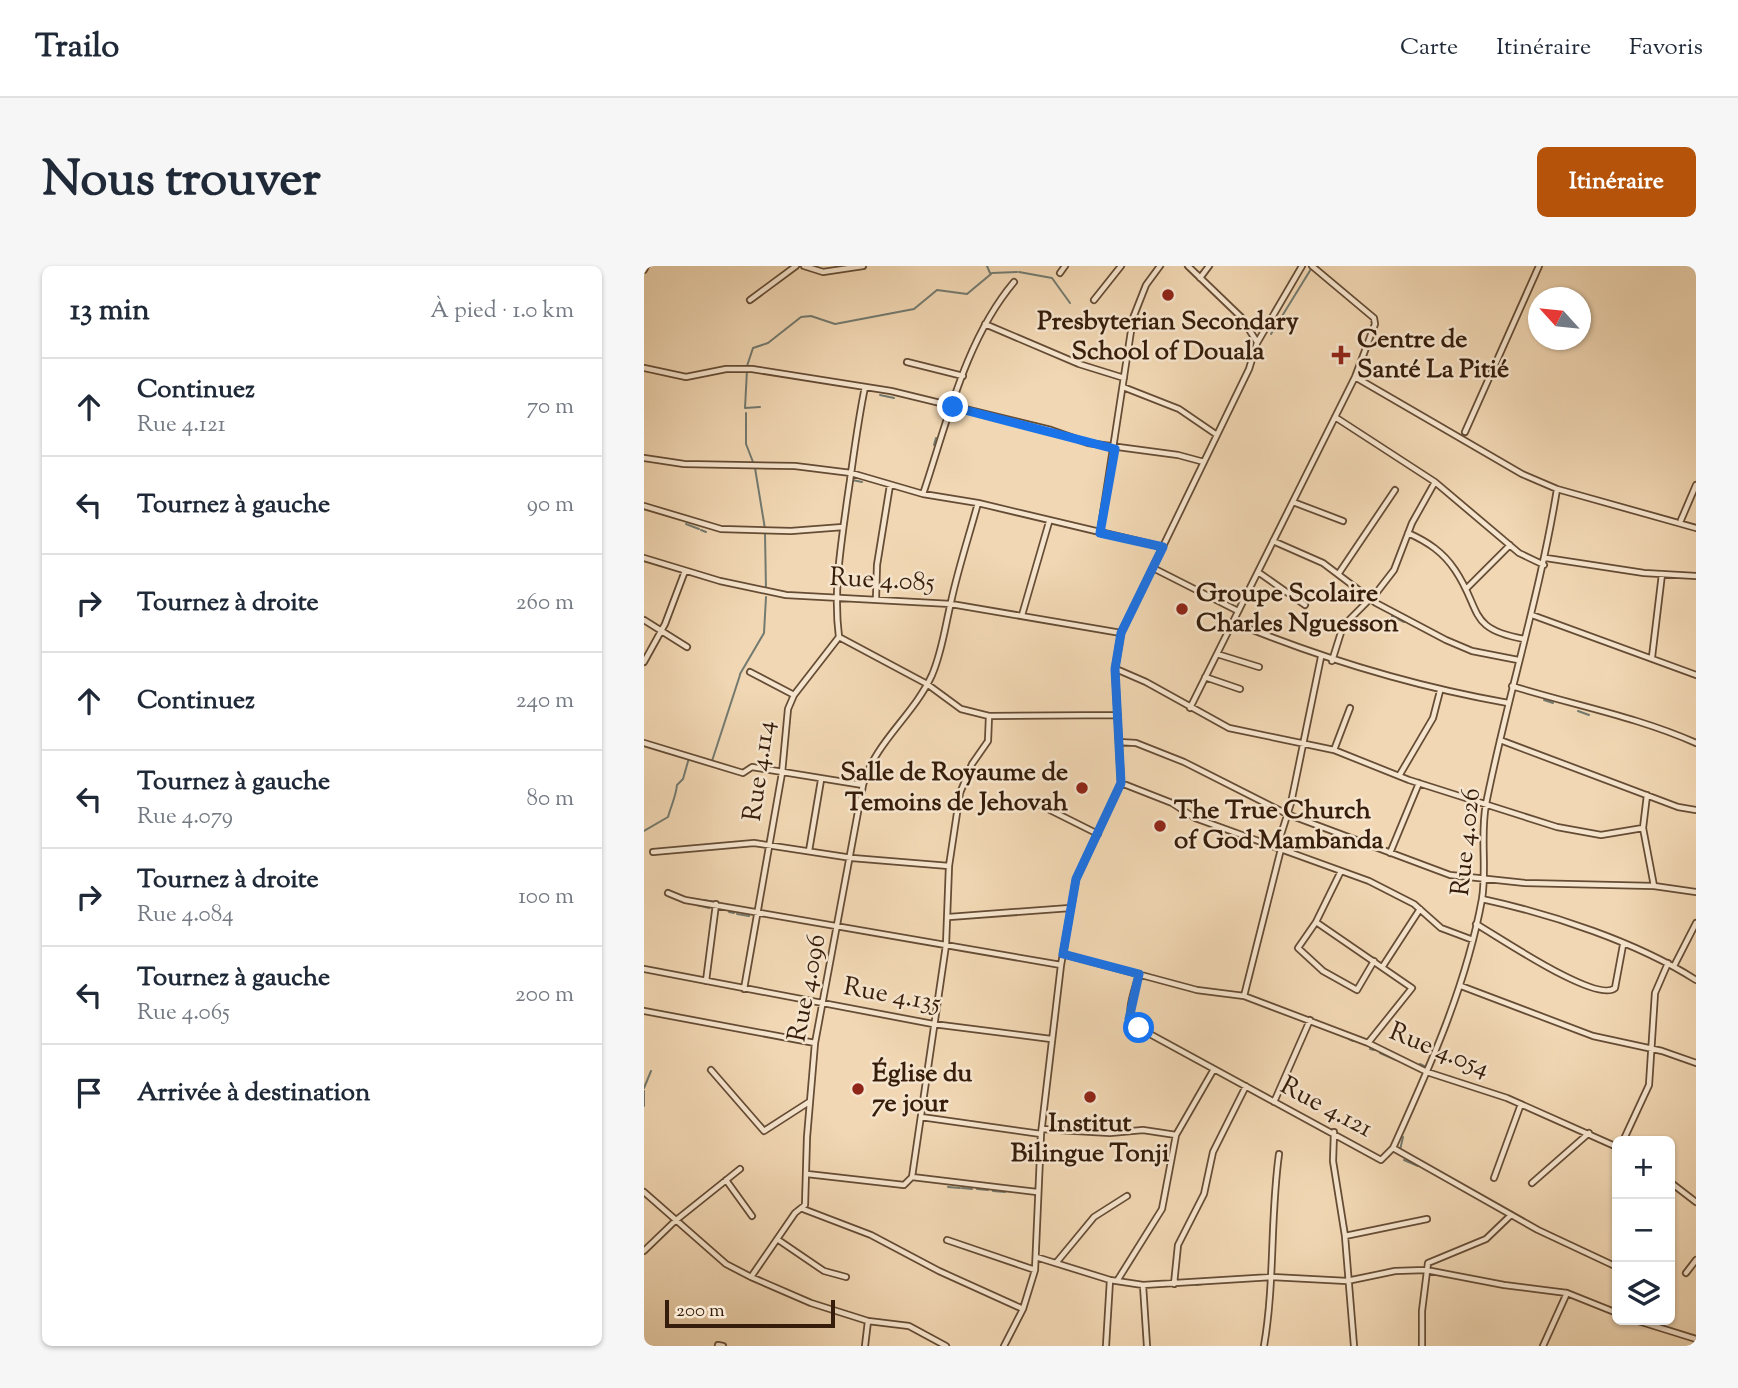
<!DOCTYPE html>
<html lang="fr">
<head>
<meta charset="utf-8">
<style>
  :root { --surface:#fff; --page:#f6f6f7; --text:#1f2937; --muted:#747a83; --line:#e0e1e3; --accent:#b45309 }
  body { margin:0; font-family:"Sorts Mill Goudy",serif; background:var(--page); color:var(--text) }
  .controls { position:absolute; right:21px; bottom:21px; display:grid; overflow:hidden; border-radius:10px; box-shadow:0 2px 5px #0004 }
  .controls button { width:63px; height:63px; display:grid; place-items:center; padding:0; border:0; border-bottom:2px solid var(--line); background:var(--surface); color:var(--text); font:35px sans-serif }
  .compass { position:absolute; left:884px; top:21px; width:63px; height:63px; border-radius:50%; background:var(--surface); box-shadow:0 2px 5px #0004; rotate:297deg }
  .scale { position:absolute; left:21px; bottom:18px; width:170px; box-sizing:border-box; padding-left:7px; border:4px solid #361d0b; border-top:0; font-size:19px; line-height:24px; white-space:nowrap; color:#361d0b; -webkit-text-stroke:5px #f6e5ce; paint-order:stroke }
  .stop { position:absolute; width:21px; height:21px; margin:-16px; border:5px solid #1a73e8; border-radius:50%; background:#fff }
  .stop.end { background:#1a73e8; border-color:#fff; box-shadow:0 2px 7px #0008 }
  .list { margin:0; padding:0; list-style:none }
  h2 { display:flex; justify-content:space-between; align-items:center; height:91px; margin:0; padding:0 28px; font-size:30px }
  h2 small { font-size:23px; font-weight:400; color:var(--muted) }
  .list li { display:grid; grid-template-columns:46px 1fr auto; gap:21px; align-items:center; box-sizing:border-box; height:98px; padding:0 28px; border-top:2px solid var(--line) }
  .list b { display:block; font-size:26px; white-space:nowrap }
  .list p { margin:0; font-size:23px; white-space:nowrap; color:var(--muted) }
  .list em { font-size:23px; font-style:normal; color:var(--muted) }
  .icon { flex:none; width:38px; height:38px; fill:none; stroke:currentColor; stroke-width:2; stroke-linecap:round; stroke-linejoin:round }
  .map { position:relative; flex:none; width:1052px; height:1080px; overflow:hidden; border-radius:10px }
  header { display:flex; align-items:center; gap:42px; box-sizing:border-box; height:98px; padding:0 35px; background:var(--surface); border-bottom:2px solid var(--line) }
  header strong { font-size:33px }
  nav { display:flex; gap:38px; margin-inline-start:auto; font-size:24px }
  .intro { display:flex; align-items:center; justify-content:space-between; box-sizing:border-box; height:168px; padding:0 42px }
  h1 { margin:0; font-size:49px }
  .button { padding:18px 32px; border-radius:10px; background:var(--accent); color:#fff; font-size:24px; font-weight:700 }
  main { display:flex; gap:42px; padding:0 42px }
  aside { flex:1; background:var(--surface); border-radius:10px; box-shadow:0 2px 5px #0004 }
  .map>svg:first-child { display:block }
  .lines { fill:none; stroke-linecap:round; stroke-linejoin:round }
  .stream { stroke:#737a70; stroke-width:2 }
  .street-casing { stroke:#654c35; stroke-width:8 }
  .street { stroke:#f6e5ce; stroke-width:4.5 }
  .route { stroke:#1a73e8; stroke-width:9 }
  .poi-dot { fill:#8f2418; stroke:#f6e5ce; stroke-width:2.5 }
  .labels { text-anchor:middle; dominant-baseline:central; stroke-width:5; stroke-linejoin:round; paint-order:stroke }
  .poi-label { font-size:26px; font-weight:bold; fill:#361d0b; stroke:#f6e5ce; text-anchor:start }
  .street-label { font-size:26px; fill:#361d0b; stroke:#f6e5ce }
</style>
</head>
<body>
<header>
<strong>Trailo</strong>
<nav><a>Carte</a><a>Itinéraire</a><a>Favoris</a></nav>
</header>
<div class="intro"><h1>Nous trouver</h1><a class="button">Itinéraire</a></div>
<main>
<aside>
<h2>13 min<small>À pied · 1.0 km</small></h2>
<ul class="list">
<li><svg class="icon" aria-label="ahead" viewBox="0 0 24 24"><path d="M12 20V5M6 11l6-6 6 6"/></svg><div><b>Continuez</b><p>Rue 4.121</p></div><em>70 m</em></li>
<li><svg class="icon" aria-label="left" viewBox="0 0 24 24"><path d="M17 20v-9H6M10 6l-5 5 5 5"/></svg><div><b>Tournez à gauche</b></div><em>90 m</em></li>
<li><svg class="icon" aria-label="right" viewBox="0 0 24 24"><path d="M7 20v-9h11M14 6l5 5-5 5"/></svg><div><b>Tournez à droite</b></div><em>260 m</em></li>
<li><svg class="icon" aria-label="ahead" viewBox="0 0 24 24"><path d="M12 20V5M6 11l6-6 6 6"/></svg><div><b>Continuez</b></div><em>240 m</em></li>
<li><svg class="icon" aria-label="left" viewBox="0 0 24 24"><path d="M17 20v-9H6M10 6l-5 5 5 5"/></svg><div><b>Tournez à gauche</b><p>Rue 4.079</p></div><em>80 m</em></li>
<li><svg class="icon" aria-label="right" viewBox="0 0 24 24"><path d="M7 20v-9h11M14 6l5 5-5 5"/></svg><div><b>Tournez à droite</b><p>Rue 4.084</p></div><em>100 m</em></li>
<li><svg class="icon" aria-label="left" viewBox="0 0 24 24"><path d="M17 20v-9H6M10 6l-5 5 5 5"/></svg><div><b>Tournez à gauche</b><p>Rue 4.065</p></div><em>200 m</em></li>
<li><svg class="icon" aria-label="arrive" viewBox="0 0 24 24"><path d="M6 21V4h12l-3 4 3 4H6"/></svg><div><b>Arrivée à destination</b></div></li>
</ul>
</aside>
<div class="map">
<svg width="1052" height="1080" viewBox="0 0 1052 1080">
  <rect width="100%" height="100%" fill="#f1d7b3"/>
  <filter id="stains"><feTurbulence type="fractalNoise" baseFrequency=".00286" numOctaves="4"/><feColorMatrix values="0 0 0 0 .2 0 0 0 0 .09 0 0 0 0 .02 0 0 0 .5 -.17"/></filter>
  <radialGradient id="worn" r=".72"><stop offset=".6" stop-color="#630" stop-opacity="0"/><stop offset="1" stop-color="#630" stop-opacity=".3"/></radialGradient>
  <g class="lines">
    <path class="stream" d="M343,0L346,7
      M375,6L408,12L426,37
      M348,7L373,6
      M627,68L667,3
      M103,100L109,82L124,77L157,51L167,50L191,58L270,43L293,24L323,28L347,8
      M103,104L101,142L116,141
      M236,129L250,132
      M102,147V178L109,196
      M290,179L292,172
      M111,202L121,263
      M205,204L225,210
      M208,214L218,216
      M42,258L55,263
      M57,264L62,266
      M121,267L122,324
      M748,350L760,356
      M96,408L120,367L122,331
      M900,434L909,437
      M934,445L945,449
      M68,495L96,409
      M0,565L24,551C27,540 32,530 33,519L39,513L45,492
      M59,634L72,636
      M53,639L65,642
      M85,646L90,647
      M93,648L105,650
      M705,773L709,775
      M726,783L730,784
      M736,787L752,794
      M776,798L784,802
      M802,810L808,811
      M0,822L7,805
      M0,825V840
      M756,884L759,871
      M760,894L774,900
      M811,920L816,923
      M304,921L316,922
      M318,922L328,923
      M333,923L344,924
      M349,925L361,926
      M552,1019L566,1017"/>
    <defs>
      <path id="street" d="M160,0L179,6L219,0
        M544,0L597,51L613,76
        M0,4L2,0
        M416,7L421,0
        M556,12L565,0
        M106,34L152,0
        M450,34L477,0
        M341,58L435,98L480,112
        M263,96L319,110
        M0,102L42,111L82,103H108L247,125L407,164L444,177L534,189L560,196
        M711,111L878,208L913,223L1052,262
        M479,121L535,143L573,169
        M691,151L791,216L875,287L900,299
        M821,166L895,0
        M0,192L40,198L151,200L207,207L279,228L334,237L519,281
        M279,228C303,157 321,74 370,16
        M649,236L699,255
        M0,240L77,263L147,265L199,261
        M1037,254L1052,219
        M456,267L489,52L502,19L516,0
        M764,267C784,276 799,286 811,304C838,344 823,363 880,373
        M629,275L679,297L732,337L802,374L828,385L874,394
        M0,292L76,315L142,329L307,338L477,367
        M902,292L1000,307L1052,310
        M509,302L594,345
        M614,306L661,339
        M695,307L751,224
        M822,323L866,279
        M232,332L233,299L246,219
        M378,349L405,256
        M888,349L1052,409
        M0,354L43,381
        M589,356C679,393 768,420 864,437
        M195,371L283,418L317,443L345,450L474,449
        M573,388L615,401
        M1008,391L1018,308
        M688,395L699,360L733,326L750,304L768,257L791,216
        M0,396L21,358L41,305
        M472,403L502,416L585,462L690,484L765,514L913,561L957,569L999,562
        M106,406L150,429
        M561,411L596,423
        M868,420C929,439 994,451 1052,477
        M546,442L711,111L731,58L730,52L668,0
        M856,474L1034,541L1052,544
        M475,476L492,477L540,496L643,548L806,609L881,617L1010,620L1052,626
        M0,477L99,507L108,501L219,519L171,777L163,871L161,939L151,947L107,1011
        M690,484L706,442
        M755,510L789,452L796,425
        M477,517L528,537L551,552L725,615L770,638L797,662L829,674
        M219,519C231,476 269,450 288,409C298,386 301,361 307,336C314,303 325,270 334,237
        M1003,529L999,562L1010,620
        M392,537L454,568
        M633,581L647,537L677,391
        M165,585L177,514
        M9,586L110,577L208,592L305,600L302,679L268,911
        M746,587L775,517
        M305,600L316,527L328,498L344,475L345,450
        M697,605L672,656L768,722L724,777
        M24,627L41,634L417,699
        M838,633C907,648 993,676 1052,714
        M305,651L426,642
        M672,656L654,682L679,705L713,724L730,695
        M832,658C855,671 953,738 971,722L979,679
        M419,688L553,724L600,730L724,777L783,806L863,832L973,881
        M739,700L776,643
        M1030,700L1052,657
        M0,703L289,758L407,773
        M495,708C491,725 479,749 493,761L737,894L749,882L894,964L973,1001
        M62,715L72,638
        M817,720L949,770L1018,785L1052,797
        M100,723L138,507L144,443L150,429L195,371C189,325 197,280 203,235C209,196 213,159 221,121
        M600,730L637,583
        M0,745L171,777
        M67,804L120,865L165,836
        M630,836L666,754
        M277,851L397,868
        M398,863L466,867L499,864L532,869
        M690,866L689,895L701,970L710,1080
        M979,875L1005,819L1011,727L1024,697
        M749,882C786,800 822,721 838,633C843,602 836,570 842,538C863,432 896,329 913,223
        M163,908L260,919L268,911
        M268,911L393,926
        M850,912L877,838
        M82,914L108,950
        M1026,916L1052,936
        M888,917L945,867
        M0,926L82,998L107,1011L167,1037L224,1055L265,1060L302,1080
        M159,943L227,969L295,1005L379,1043
        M701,970L783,953
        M133,973L180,1005L202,1011
        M303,974L391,1004
        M0,985L31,955L96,903
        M392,991L466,1014L499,1019L628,1011L703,1015L751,1005L782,1004L860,1019L923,1027L973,1047
        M412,997L450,951L483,930
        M1042,1007L1052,994
        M473,1015L518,943L532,869L570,803
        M530,1018L534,979L560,928L569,886L602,820
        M499,1019L503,1080
        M991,1054L1052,1073
        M74,1079L79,1080
        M221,1080L224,1055
        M360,1080L379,1043L391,1004L397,868L417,699L432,613L477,517L471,403L477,367L605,103L613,77L658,0
        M462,1080L466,1014
        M620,1080C631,1016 626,952 635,888
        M778,1080V1045L784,997L842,973L867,949
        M899,1080L923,1027"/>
    </defs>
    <use href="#street" class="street-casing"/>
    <use href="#street" class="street"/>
  </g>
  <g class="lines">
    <path class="route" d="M309,141L471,183L456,267L519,281L477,367L471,403L477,517L432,613L419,688L495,708L485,753L495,762"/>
  </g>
  <g class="poi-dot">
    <circle cx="524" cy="29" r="7"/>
    <path d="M693.5 78.5h7v7h7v7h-7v7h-7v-7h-7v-7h7z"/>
    <circle cx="538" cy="343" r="7"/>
    <circle cx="438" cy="522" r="7"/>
    <circle cx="516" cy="560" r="7"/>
    <circle cx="214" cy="823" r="7"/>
    <circle cx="446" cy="831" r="7"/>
  </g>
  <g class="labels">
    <g class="poi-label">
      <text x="524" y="56" text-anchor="middle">Presbyterian Secondary<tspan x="524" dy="30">School of Douala</tspan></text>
      <text x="713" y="74">Centre de<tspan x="713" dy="30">Santé La Pitié</tspan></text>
      <text x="552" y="328">Groupe Scolaire<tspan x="552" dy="30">Charles Nguesson</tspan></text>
      <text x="424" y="507" text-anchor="end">Salle de Royaume de<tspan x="424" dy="30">Temoins de Jehovah</tspan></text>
      <text x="530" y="545">The True Church<tspan x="530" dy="30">of God Mambanda</tspan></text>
      <text x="228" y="808">Église du<tspan x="228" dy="30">7e jour</tspan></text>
      <text x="446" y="858" text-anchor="middle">Institut<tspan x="446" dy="30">Bilingue Tonji</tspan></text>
    </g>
    <g class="street-label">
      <text transform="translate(238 315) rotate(3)">Rue 4.085</text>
      <text transform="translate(116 505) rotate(-82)">Rue 4.114</text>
      <text transform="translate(823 576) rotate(-84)">Rue 4.026</text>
      <text transform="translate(164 722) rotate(-79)">Rue 4.096</text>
      <text transform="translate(248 730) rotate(10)">Rue 4.135</text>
      <text transform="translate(795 785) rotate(22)">Rue 4.054</text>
      <text transform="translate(682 842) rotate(28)">Rue 4.121</text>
    </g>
  </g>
  <rect width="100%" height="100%" filter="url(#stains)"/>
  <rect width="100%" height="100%" fill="url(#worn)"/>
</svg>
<div class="controls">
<button>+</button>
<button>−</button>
<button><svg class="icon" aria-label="layers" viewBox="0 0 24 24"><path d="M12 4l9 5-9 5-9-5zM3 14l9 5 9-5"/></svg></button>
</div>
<svg class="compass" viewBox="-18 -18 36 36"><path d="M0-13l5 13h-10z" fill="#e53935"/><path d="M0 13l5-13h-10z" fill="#747a83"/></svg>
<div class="scale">200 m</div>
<div class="stop" style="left:495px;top:762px"></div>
<div class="stop end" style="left:309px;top:141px"></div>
</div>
</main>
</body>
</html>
